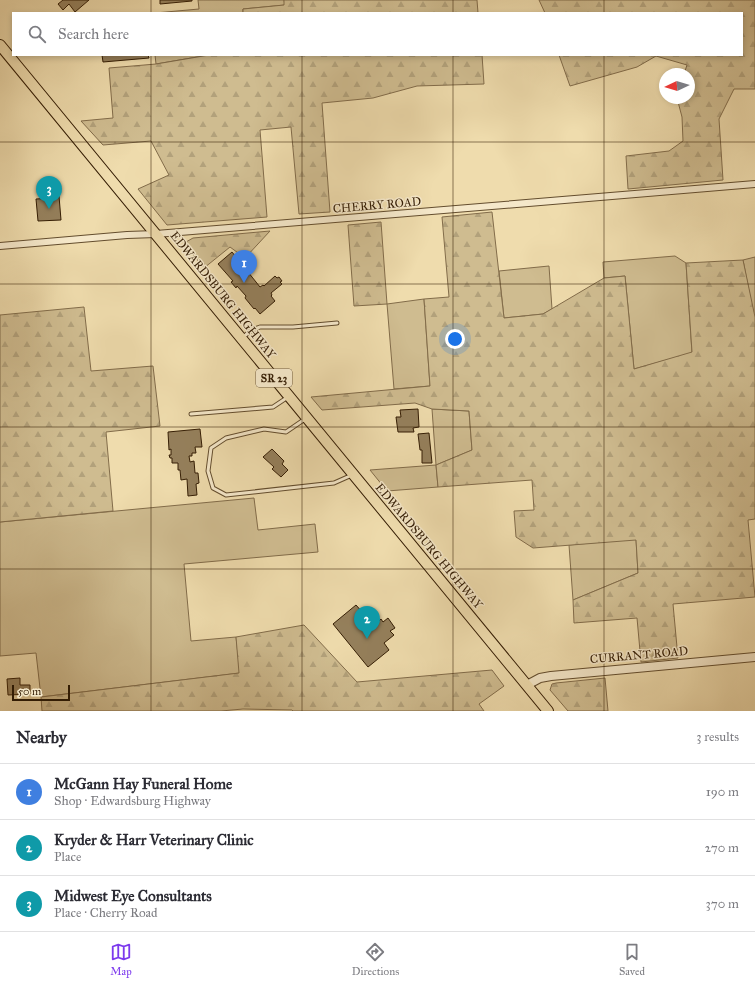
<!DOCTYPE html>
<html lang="en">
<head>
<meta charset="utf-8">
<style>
  :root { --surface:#fff; --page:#f7f7f7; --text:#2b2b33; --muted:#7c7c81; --line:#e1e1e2; --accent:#7c3aed }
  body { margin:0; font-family:"IM FELL Great Primer",serif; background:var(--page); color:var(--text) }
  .compass { position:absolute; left:659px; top:68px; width:36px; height:36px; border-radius:50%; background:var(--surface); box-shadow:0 2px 6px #0003; rotate:266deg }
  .scale { position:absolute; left:12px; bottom:10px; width:58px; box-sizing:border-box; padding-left:4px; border:2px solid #341d04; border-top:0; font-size:11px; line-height:14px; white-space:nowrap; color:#341d04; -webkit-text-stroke:3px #f5e8ca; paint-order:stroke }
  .you { position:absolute; left:455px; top:339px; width:14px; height:14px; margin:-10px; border:3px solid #fff; border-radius:50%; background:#1a73e8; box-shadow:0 0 0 6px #1a73e833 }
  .badge { display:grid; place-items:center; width:26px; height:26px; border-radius:50%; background:var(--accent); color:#fff; font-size:13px; font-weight:700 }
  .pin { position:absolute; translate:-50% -33px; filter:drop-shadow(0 1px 2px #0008) }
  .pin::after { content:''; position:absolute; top:21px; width:14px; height:12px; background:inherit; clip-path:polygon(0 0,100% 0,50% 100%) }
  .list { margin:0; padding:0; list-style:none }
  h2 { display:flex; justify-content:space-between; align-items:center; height:52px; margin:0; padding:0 16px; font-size:17px }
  h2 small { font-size:13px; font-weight:400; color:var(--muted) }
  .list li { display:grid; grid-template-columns:26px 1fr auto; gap:12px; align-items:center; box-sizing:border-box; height:56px; padding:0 16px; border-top:1px solid var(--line) }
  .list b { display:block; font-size:15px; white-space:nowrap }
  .list p { margin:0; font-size:13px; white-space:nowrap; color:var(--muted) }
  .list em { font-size:13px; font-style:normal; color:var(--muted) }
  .icon { flex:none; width:22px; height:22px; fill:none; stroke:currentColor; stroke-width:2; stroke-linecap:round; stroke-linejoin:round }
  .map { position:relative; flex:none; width:755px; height:711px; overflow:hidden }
  .search { position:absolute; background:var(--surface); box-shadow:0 2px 6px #0003; left:12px; right:12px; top:12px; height:44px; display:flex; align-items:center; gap:10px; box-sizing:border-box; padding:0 14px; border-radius:0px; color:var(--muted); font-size:15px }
  .sheet { height:220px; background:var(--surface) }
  nav { display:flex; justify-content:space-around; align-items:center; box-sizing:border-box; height:56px; border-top:1px solid var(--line); background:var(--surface); font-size:11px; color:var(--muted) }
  nav a { display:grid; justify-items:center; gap:2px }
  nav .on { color:var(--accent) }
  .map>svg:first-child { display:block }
  .grass { fill:#cfbc90; stroke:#826c4a }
  .forest { fill:url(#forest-firs); stroke:#826c4a }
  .building { fill:#95805c; stroke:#341d04 }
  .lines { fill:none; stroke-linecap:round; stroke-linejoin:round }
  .service-casing { stroke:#634d2e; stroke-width:5 }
  .minor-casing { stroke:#634d2e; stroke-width:8 }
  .tertiary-casing { stroke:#634d2e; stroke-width:10 }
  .primary-casing { stroke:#341d04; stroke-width:12 }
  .service { stroke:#f5e8ca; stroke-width:3 }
  .minor { stroke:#f5e8ca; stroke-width:6 }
  .tertiary { stroke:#f5e8ca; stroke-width:8 }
  .primary { stroke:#efdcad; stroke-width:10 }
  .grid { fill:none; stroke:#341d04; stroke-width:1; stroke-opacity:0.55 }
  .labels { text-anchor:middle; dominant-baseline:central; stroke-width:3; stroke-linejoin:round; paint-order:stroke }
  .shield { fill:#f5e8ca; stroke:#6e5a3f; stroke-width:1 }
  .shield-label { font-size:11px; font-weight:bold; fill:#341d04 }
  .street-label { font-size:12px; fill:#341d04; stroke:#f5e8ca }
</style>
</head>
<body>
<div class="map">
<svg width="755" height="711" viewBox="0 0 755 711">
  <defs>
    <pattern id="forest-firs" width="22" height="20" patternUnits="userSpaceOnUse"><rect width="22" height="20" fill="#cfbc90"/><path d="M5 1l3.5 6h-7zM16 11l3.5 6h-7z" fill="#b2a17b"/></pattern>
  </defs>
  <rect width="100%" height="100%" fill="#efdcad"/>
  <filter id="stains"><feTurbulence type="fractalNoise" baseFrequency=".005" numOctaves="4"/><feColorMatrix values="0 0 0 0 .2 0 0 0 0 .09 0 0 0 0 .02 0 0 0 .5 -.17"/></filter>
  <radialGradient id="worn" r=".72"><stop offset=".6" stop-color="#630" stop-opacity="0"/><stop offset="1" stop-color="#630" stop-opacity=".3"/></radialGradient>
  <path class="grass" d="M198,0H284L285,5L243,9V13H155L199,9Z
    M155,55H209L156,64Z
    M675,256L686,263L692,353L634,369L625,276L604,278L603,262Z
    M755,257V317H754L743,260Z
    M549,266L552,309L543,314L504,318L499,271Z
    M424,299L430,386L394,389L387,304Z
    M432,409L469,411L472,450L436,465L438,487L387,491L370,470L436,465Z
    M254,498L258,530L315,524L318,552L184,564L191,641L236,637L240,673L41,697L36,653L0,656V522Z
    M636,539L638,573L573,600L569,545Z"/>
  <path class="forest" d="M284,0H477L478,13H243V9L284,5Z
    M539,0H755V89H734L719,119L723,180L628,189L626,156L669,151L683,141L682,117L677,98H689V74H684L687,65L656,56L637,67L570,86L559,55H742V13H545Z
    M209,55H482L484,84L417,86L373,98L322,103L330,212L299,214L291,127L260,130L267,217L167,225L138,189L169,175L151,141L103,145L81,121L113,118L109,68L156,64Z
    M492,212L504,318L543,314L604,278L625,276L634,369L692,352L686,263L743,260L755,317V519L748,520L755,597L673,604L678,658L641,662L637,618L574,623L573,600L638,573L636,540L533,548L516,537L514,511L534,510L532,480L438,487L436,465L472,450L469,411L432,409L415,403L322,410L311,397L430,386L424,299L449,297L442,217Z
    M381,222L387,304L354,306L348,225Z
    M270,231L245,258L230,247L204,268L186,246V242L193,238Z
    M84,307L91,371L153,366L160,426L106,432L113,511L0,522V315Z
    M304,625L357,682L492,670L504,686L479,704L484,711H293L292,710L243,709L221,711H42L41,697L239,673L236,637Z
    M605,678L608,711H568L550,690L552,684L556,683Z"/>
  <path class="building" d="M63,0H89L75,12L69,4L63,10L58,4Z
    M160,0H192V1L160,4Z
    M102,55H148L149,58L103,62Z
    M54,196H59L61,220L38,221L36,199L54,198Z
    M232,252L260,287L263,285L264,286L275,276L277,278L279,277L282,281L280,282L282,284L271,293L272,295L271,296L275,301L260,314L255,308L254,309L245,298L246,296L237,286L236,288L231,282L233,281L218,264Z
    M418,409L419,427L413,428L414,432H398L396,417H401L400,410Z
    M200,429L202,447H195L196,453H192V456H189L190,462L194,461L195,473H198L199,483L196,484L197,495L188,496L187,479L181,480L180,470H178V463H172V458H170L169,455H171V449L169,450L168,432Z
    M429,433L432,463H422V450H420L418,434Z
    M272,449L284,461L282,464L288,470L281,477L272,469L274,467L263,457Z
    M356,605L363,613L361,615L371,628L381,619L383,622L388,618L395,628L390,631L394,635L384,643L389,650L368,667L333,624Z
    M20,678V685H30V694L8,695L7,679Z"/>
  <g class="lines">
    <defs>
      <path id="service" d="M243,337L252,330L260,327H293L337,323
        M191,414L273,407L288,397
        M305,419L286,432L264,429L226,438L211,448L208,471L213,488L226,495L334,483L352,475"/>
      <path id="minor" d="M0,246L127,235L156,234L755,184"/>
      <path id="tertiary" d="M527,685L540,678L551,676L755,657"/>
      <path id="primary" d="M0,45L548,711"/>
    </defs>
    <use href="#service" class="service-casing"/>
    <use href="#minor" class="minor-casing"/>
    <use href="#tertiary" class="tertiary-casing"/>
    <use href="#primary" class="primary-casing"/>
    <use href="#service" class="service"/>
    <use href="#minor" class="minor"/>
    <use href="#tertiary" class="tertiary"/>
    <use href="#primary" class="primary"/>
  </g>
  <path class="grid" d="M151,0V13M302,0V13M453,0V13M604,0V13M151,55V711M302,55V711M453,55V711M604,55V711M0,142H755M0,284H755M0,427H755M0,569H755"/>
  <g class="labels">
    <rect class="shield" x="256" y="369" width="36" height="18" rx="3"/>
    <g class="shield-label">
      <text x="274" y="378">SR 23</text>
    </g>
    <g class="street-label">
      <text transform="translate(377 205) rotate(-5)">CHERRY ROAD</text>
      <text transform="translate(223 295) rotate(51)">EDWARDSBURG HIGHWAY</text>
      <text transform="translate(429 546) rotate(50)">EDWARDSBURG HIGHWAY</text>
      <text transform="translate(639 655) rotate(-5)">CURRANT ROAD</text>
    </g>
  </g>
  <rect width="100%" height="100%" filter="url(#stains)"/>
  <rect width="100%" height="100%" fill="url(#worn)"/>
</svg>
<svg class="compass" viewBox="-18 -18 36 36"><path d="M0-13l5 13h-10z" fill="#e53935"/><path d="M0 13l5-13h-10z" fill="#7c7c81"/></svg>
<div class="scale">50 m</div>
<div class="you"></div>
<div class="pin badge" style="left:244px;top:283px;background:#3f7fe0">1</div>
<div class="pin badge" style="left:367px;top:639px;background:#0f9aa8">2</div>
<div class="pin badge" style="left:49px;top:209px;background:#0f9aa8">3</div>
<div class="search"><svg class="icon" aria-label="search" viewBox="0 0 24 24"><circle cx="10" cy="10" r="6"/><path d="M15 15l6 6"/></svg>Search here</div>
</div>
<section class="sheet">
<h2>Nearby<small>3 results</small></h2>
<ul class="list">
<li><span class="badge" style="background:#3f7fe0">1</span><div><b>McGann Hay Funeral Home</b><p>Shop · Edwardsburg Highway</p></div><em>190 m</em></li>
<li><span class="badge" style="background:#0f9aa8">2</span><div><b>Kryder &amp; Harr Veterinary Clinic</b><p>Place</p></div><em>270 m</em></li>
<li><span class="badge" style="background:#0f9aa8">3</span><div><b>Midwest Eye Consultants</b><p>Place · Cherry Road</p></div><em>370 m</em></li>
</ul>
</section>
<nav>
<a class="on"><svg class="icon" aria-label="map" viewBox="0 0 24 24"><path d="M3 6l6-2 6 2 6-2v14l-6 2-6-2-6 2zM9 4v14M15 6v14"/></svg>Map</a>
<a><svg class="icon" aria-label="directions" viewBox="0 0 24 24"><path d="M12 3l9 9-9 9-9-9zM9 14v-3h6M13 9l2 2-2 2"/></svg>Directions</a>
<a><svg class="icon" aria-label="saved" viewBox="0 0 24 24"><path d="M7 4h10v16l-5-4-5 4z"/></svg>Saved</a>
</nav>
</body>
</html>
